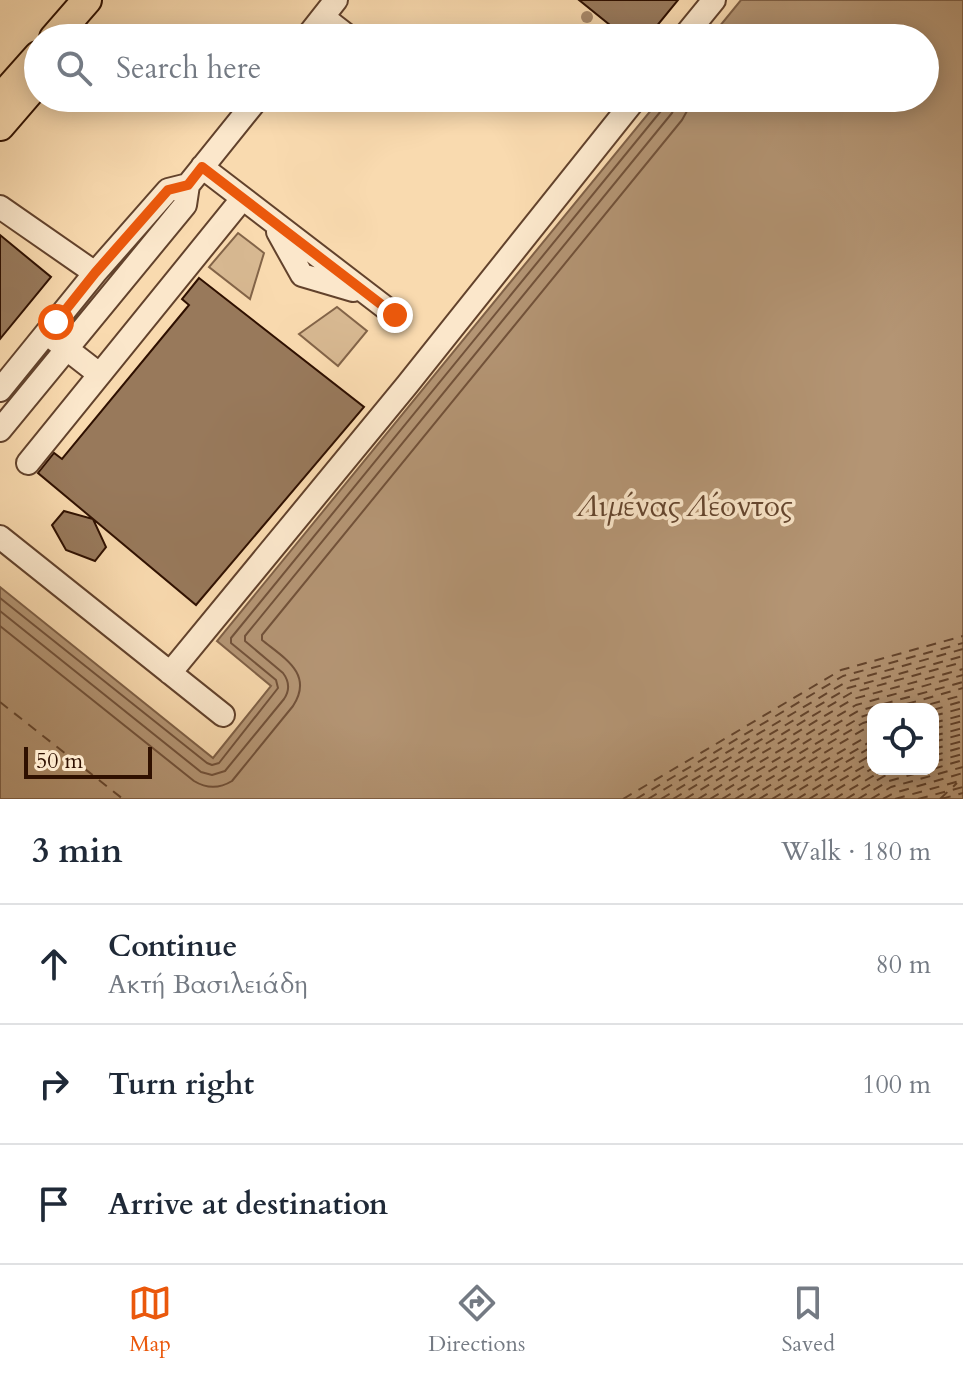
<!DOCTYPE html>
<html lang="en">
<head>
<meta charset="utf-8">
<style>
  :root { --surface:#fff; --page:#f6f6f7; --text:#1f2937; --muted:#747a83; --line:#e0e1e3; --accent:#ea580c }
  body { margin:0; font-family:Cardo,serif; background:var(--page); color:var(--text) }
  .controls { position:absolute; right:24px; bottom:24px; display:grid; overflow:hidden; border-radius:16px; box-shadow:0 4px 20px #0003 }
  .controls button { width:72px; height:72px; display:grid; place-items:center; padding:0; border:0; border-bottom:2px solid var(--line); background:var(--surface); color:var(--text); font:40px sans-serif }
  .scale { position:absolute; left:24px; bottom:20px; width:128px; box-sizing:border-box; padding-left:8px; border:4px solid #2f1000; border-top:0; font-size:22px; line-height:28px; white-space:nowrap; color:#2f1000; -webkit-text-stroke:6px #fbe7cb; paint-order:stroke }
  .stop { position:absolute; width:24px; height:24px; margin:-18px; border:6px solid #ea580c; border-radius:50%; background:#fff }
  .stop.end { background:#ea580c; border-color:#fff; box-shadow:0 2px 8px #0008 }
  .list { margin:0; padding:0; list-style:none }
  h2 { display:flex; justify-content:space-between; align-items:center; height:104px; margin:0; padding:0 32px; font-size:34px }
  h2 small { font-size:26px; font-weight:400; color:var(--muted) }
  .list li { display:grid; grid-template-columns:52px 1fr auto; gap:24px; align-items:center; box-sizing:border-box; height:120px; padding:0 32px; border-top:2px solid var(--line) }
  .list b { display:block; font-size:30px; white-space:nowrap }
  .list p { margin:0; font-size:26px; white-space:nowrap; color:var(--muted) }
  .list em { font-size:26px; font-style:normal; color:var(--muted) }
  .icon { flex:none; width:44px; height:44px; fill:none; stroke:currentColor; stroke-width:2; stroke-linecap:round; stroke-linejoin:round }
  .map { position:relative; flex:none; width:963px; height:799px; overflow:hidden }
  .search { position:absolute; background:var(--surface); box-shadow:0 4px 20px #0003; left:24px; right:24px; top:24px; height:88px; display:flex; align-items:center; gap:20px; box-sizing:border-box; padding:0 28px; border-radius:44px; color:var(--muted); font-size:30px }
  .sheet { height:464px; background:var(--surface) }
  nav { display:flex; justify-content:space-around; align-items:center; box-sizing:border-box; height:112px; border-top:2px solid var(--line); background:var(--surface); font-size:22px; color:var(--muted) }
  nav a { display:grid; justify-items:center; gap:4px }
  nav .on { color:var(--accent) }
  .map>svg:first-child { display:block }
  .green { fill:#d7b891; stroke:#836448; stroke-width:2 }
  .water { fill:#b49574; stroke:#7f6046; stroke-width:2; fill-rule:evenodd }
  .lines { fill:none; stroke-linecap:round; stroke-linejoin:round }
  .shore { stroke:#72523a; stroke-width:2 }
  .ferry { stroke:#64452e; stroke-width:2; stroke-dasharray:10 8; stroke-linecap:butt }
  .building { fill:#98795b; stroke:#2f1000; stroke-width:2 }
  .minor-casing { stroke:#62422c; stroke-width:26 }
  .major-casing { stroke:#2f1000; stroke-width:32 }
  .minor { stroke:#fbe7cb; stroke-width:22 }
  .major { stroke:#f9daaf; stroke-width:28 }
  .tree { fill:#aa8b6b }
  .route { stroke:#ea580c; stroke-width:10 }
  .labels { text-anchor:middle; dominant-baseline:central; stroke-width:7; stroke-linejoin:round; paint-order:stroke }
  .water-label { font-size:30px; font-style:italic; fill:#64452e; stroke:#fbe7cb }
</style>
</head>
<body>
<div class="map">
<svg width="963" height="799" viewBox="0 0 963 799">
  <rect width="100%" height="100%" fill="#f9daaf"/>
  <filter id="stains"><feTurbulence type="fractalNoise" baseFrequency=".0025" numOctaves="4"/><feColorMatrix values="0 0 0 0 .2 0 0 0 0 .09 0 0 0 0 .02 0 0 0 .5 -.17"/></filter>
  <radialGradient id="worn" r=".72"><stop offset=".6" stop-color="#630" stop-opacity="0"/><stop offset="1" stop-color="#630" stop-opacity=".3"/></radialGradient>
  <path class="green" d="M238,233L264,253L250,299L209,267Z
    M337,307L367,331L338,366L299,334Z"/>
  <path class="water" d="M741,0H963V799H0V587L213,758L271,686L217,641L661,98H925V38H710ZM873,709H933V769H873Z"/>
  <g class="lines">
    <path class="shore" d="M0,598L207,763L212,765L219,763L278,688L276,680L231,643V638L665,106L667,98
      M0,611L201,772L212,775L225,771L284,699C290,690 289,681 283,673L245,641V636L672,113L676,105L677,98
      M0,626L194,781C207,789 219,789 232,781L293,706C314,674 284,658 262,640V635L682,120L687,111L689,98"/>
    <path class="ferry" d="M0,702L123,799
      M889,709L963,688
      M913,709L963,695
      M933,710L963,701
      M933,716L963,708
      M933,723L963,715
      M933,729L963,721
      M933,736L963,728
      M933,742L963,734
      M933,749L963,741
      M933,756L963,747
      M933,762L963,754
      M933,769L963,760
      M623,799L841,670L963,636
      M636,799L843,676L963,643
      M648,799L846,682L963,649
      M661,799L848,688L963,656
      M673,799L851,693L963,662
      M685,799L853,699L963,669
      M698,799L856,705L963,675
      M710,799L858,711L963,682
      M722,799L861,717L873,713
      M735,799L863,723L873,720
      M747,799L866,728L873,727
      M759,799L873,733
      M772,799L873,740
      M784,799L873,746
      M797,799L873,754
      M809,799L873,761
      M821,799L873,768
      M834,799L885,769
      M846,799L886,775L909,769
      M858,799L889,781L932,769
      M871,799L891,787L963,767
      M883,799L894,793L963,773
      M895,799L963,780
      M918,799L963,787
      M940,799L957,783
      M941,799L963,793"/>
  </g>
  <path class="building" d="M579,0H678L647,38H626Z
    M0,235L51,277L0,339Z
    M199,278L364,407L196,605L38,473L54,453L62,459L189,305L182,299Z
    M64,511L93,519L106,547L95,561L66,550L52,525Z"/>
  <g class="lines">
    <defs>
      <path id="minor" d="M323,17L350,38
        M306,38L336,0
        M683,38L714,0
        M202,167L395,315
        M0,207L95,273
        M278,232L302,275L353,290
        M54,339L99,374
        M0,390L95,273L168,190L188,185
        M0,430L185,205L188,185L258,98
        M28,463L242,199
        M0,537L223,715
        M170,673L407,385L636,98"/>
      <path id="major" d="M54,38L87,0
        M0,99L38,56
        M0,126L31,90"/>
    </defs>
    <use href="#minor" class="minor-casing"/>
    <use href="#major" class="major-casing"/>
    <use href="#minor" class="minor"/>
    <use href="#major" class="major"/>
  </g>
  <g class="tree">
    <circle cx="587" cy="17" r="6"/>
    <circle cx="604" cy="31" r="6"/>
  </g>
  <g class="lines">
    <path class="route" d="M56,322L95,273L168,190L188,185L202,167L395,315"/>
  </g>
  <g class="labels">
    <g class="water-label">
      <text x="686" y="506">Λιμένας Λέοντος</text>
    </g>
  </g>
  <rect width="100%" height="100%" filter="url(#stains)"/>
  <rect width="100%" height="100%" fill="url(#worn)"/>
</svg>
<div class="controls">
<button><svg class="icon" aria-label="locate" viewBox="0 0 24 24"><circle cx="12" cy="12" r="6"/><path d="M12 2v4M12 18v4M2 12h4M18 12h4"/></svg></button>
</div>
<div class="scale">50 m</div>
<div class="stop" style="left:56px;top:322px"></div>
<div class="stop end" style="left:395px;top:315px"></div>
<div class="search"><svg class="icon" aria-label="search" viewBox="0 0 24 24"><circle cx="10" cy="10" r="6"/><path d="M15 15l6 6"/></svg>Search here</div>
</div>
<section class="sheet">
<h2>3 min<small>Walk · 180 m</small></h2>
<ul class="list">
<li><svg class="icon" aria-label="ahead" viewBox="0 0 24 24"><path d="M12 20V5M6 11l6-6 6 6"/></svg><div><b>Continue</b><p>Ακτή Βασιλειάδη</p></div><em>80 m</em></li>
<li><svg class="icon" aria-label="right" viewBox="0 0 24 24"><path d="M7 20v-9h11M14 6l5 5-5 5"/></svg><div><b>Turn right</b></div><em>100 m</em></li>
<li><svg class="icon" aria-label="arrive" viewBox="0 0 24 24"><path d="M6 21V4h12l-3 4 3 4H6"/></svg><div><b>Arrive at destination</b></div></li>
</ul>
</section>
<nav>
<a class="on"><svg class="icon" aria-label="map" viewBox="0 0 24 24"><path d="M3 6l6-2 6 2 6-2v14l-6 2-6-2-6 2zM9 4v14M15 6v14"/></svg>Map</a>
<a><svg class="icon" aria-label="directions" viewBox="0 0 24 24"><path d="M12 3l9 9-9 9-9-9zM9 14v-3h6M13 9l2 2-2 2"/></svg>Directions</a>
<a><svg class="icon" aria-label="saved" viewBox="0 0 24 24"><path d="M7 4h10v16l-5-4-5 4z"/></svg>Saved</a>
</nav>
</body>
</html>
